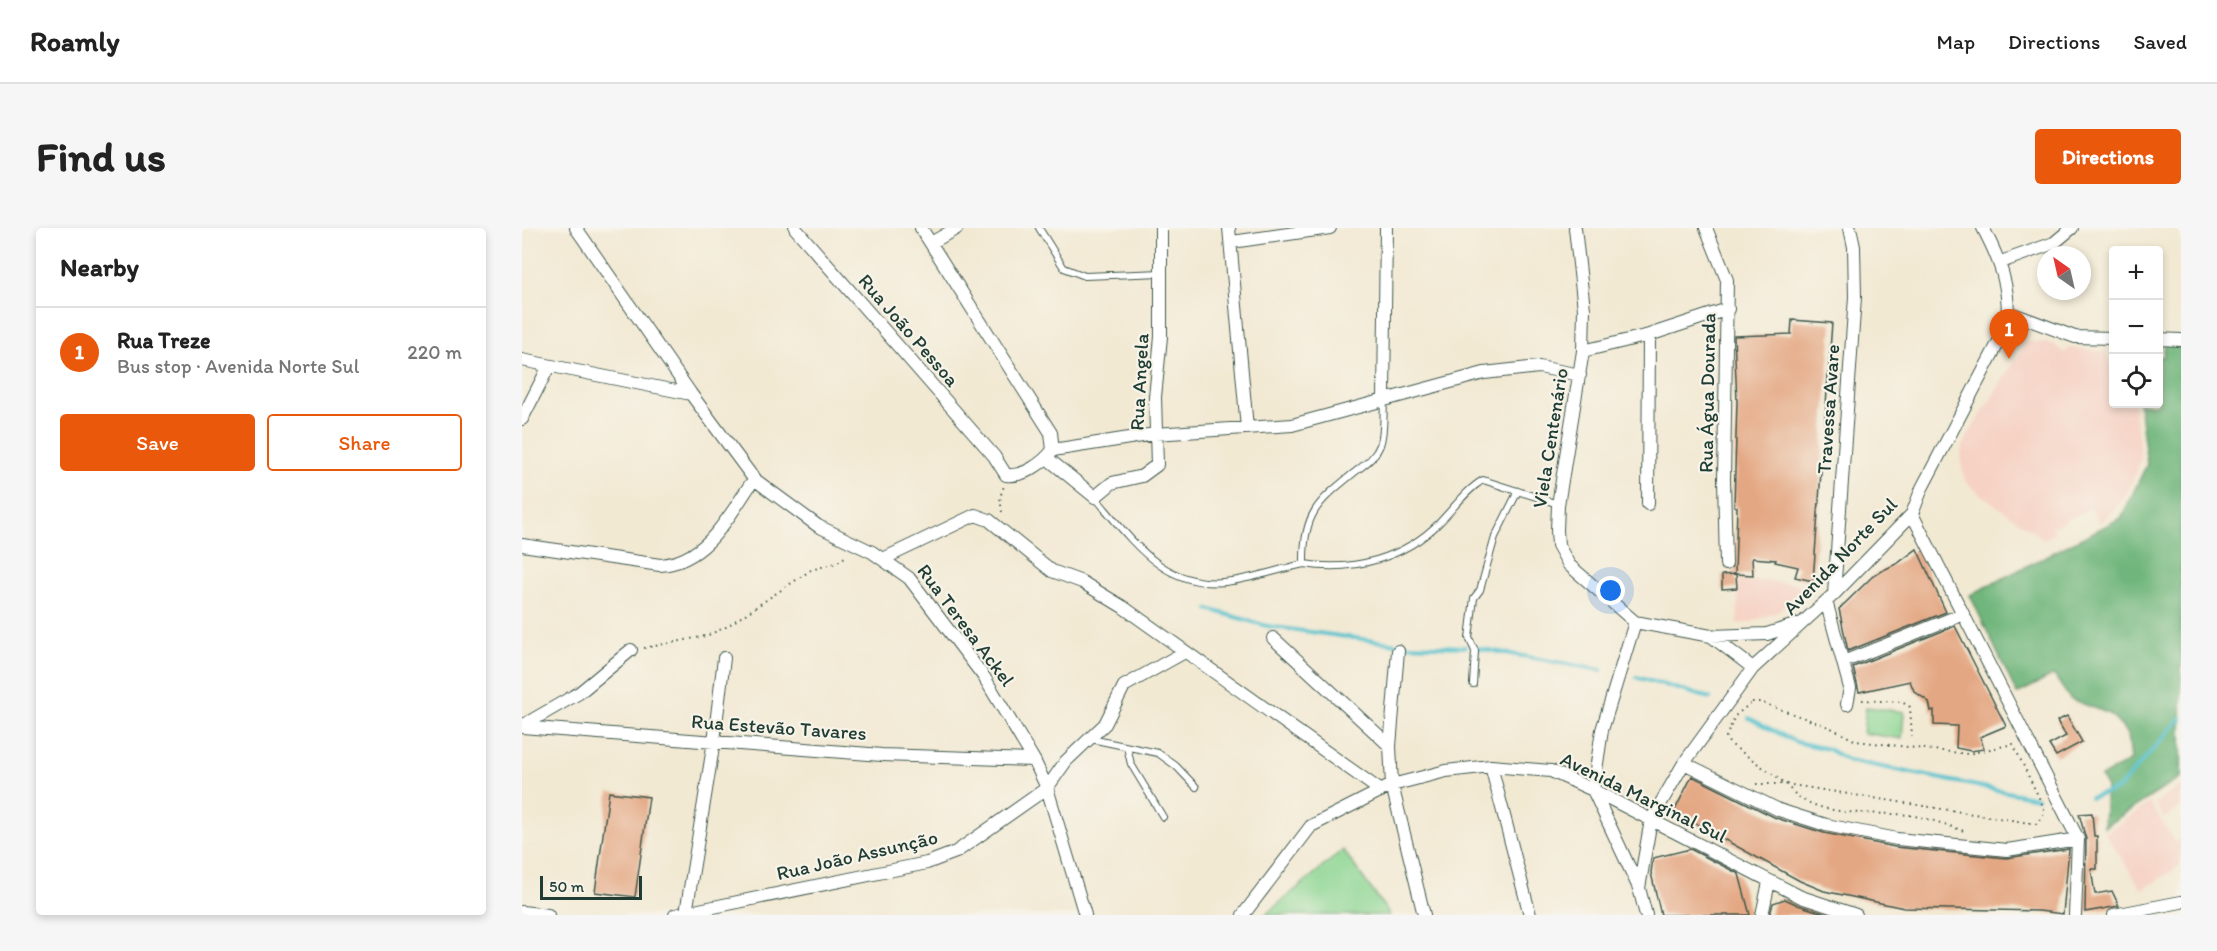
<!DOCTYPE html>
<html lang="en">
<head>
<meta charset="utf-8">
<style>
  :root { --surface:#fff; --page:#f6f6f6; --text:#222; --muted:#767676; --line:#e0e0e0; --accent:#ea580c }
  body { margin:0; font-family:Itim,sans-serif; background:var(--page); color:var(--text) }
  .controls { position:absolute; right:18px; top:18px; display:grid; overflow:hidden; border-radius:6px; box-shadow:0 3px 9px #0003 }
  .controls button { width:54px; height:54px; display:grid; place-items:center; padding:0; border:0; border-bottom:2px solid var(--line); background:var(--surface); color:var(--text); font:30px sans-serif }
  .compass { position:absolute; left:1515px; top:18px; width:54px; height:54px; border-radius:50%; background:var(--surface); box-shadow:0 3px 9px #0003; rotate:326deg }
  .scale { position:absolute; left:18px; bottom:15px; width:102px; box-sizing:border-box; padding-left:6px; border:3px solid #1f3d34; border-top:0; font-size:16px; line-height:21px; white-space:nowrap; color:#1f3d34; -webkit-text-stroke:4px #f7f3e8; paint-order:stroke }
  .you { position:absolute; left:1089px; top:363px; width:21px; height:21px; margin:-15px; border:4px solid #fff; border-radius:50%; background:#1a73e8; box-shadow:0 0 0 9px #1a73e833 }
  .badge { display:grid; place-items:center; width:39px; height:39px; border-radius:50%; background:var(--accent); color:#fff; font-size:20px; font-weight:700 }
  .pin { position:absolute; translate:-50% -50px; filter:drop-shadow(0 2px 3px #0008) }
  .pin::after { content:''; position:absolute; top:32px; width:21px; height:18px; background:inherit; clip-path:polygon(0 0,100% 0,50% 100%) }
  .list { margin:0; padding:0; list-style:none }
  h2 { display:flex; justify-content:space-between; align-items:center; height:78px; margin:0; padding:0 24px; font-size:26px }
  h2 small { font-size:20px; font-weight:400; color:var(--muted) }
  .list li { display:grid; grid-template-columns:39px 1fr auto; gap:18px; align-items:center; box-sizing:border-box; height:90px; padding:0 24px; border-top:2px solid var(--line) }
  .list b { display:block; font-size:22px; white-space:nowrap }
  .list p { margin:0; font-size:20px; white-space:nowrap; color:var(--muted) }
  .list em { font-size:20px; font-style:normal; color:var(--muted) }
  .actions { display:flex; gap:12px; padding:18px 24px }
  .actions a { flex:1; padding:14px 0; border:2px solid var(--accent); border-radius:6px; text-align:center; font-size:21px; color:var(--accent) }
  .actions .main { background:var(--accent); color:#fff }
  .icon { flex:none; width:33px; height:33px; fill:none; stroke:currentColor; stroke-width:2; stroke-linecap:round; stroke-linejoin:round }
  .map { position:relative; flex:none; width:1659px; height:687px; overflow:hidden; border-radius:6px }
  header { display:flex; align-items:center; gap:36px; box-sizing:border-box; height:84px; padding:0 30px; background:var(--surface); border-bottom:2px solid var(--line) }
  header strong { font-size:28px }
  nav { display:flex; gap:33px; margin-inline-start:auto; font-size:21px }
  .intro { display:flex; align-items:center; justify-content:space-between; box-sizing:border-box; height:144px; padding:0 36px }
  h1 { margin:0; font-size:42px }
  .button { padding:15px 27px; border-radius:6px; background:var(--accent); color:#fff; font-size:21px; font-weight:700 }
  main { display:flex; gap:36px; padding:0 36px }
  aside { flex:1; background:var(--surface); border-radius:6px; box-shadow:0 3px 9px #0003 }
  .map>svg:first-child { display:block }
  .built { fill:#f6d2c4 }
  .green { fill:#8ad592; stroke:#548963; stroke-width:1.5 }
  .forest { fill:#6fb67c; stroke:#477a58; stroke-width:1.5 }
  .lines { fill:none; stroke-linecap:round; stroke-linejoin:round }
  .stream { stroke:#55c1ce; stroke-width:4 }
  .building { fill:#e4a783 }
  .service-casing { stroke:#3f574c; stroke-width:8 }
  .minor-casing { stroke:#3f574c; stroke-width:14 }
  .path { stroke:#3f574c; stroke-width:2; stroke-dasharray:1.5 4.5; stroke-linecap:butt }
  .service { stroke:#fff; stroke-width:6 }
  .minor { stroke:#fff; stroke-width:12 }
  .labels { text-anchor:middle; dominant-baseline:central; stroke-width:4.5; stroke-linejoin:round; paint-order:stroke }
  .street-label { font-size:20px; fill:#1f3d34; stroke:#f7f3e8 }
</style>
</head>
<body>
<header>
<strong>Roamly</strong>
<nav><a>Map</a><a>Directions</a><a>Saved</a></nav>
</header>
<div class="intro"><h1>Find us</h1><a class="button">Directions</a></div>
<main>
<aside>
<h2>Nearby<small></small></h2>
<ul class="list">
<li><span class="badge">1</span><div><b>Rua Treze</b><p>Bus stop · Avenida Norte Sul</p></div><em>220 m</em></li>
</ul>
<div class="actions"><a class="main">Save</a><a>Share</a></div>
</aside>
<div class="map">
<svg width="1659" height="687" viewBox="0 0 1659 687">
  <rect width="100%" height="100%" fill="#f7f3e8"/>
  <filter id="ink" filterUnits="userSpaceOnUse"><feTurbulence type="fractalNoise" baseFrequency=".0167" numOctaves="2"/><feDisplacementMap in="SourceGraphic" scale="12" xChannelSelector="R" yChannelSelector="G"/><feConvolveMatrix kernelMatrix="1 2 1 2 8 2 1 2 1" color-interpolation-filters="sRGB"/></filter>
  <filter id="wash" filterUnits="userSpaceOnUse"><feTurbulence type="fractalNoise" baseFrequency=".008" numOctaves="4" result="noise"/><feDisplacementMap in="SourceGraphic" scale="24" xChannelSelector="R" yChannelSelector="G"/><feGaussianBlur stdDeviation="1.35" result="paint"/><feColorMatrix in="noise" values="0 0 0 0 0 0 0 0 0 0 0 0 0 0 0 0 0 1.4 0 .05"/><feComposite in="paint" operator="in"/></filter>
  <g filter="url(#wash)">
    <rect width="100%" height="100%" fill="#f2e9d3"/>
    <path class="built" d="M1505,113L1531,116L1542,125L1548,120L1583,124L1591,139L1592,176H1612L1619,230L1606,264L1579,296L1569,280L1530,299L1533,304L1522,311L1451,261L1443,253L1438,230L1442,213Z
      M1217,351L1285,357L1255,384L1227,395L1215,396Z
      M1659,558V579L1642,590L1633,575Z
      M1628,575L1653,614L1659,611V637L1620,662L1583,605Z"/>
    <path class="green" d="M1344,479L1382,484L1380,511L1341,505Z
      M821,622L868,687H743Z"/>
    <path class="forest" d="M1643,115H1659V549L1582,599L1584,558L1579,549L1609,532L1606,506L1588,486L1548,471L1532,447L1495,466L1448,367L1599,290L1625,236L1617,176H1636L1637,129H1641Z"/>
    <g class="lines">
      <path class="stream" d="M686,381L745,398L883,417L944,419
        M955,420L1079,442
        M1114,449L1188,470
        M1227,490L1274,514L1306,521L1325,532L1515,570
        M1568,570L1596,561L1659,490"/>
    </g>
    <g id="blocks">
      <path class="building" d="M1270,92L1310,95L1291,353L1273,349L1276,339L1253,334L1254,332L1230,330L1231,347L1213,346L1215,279L1212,278L1215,173L1212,108L1269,106Z
        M1395,321L1424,384L1326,423L1317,381L1353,346L1376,335Z
        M1214,346L1215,360L1200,361V347Z
        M1433,398L1484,498L1458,509L1462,521L1449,523L1434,520L1435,498L1412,497V482L1409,483L1407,474L1392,463L1388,453L1337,464L1331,439Z
        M1545,488L1560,514L1534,528L1527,517L1544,508L1535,493Z
        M1170,548L1254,590L1302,605L1373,619L1484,630L1547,621L1541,686L1517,683L1382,680L1302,663L1278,653L1152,584Z
        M87,564L127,569L113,669L73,664Z
        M1570,585L1572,608H1575V641H1569L1573,666L1590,663L1597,678L1563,684L1564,611L1557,586Z
        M1168,621L1217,646L1228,687H1139L1129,645L1131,630Z
        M1263,671L1276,677L1307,687H1248L1251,675Z"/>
    </g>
  </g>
  <g filter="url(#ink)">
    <use href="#blocks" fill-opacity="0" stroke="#3f574c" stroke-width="1.5"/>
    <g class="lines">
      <defs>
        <path id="service" d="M517,0L542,40L563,48L640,45
          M573,269C611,314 644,364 710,353C734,349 758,341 782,336C781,285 796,274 833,244C843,236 853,230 858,217C863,204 861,186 862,171
          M782,336C832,344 883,330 918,294C932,280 944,262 961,252L1036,276
          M951,456L953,423L947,410L952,370L958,362L973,309L996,263
          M569,511L636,525L654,538L674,559
          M605,519L609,536L641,589"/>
        <path id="minor" d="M54,0L169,166L232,251L296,298L350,324L387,350L462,449L512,532L525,560L563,687
          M273,0L472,228L484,247C502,249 521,235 531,222L529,205L399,0
          M707,0L725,200
          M1053,0L1062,81L1061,123L1036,277L1035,302L1036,317L1047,337L1113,394L1189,408L1245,406L1276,396
          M1184,0L1205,52L1202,251L1204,336
          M710,14L808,0
          M409,15L435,0
          M1479,34L1532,15L1550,0
          M1486,84L1553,109L1592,110
          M1636,111L1659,112
          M1061,123L1127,107L1206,81
          M0,132L169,166
          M862,170L864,0
          M0,191L27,138
          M531,222L633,206L770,197L962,145L1017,139L1058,147
          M525,230L573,269L590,255L620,248L635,237L633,169L639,109V0
          M1126,276L1127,107
          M1390,286L1556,611L1553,687
          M0,317L138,337C185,334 208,286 232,251
          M361,331L453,287L467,292L530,343L560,354L601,379L859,563
          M1312,366L1333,69L1332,19L1328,0
          M1304,373L1328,460L1325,476
          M1113,394L1080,502L1071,562L1117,660
          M1189,408L1231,440
          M751,410L868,518
          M876,423L868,518L870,557L902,687
          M1321,434L1441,386
          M0,498L57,465L109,422
          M0,499L360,527L512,532
          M1162,535L1257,582L1304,597L1375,611L1485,622L1556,611
          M969,538L1008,687
          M0,684L26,687
          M164,685L192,513L202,430
          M153,687L405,635L434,624L525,560L544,533L583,496L602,458L661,425
          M721,687L789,598L870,557L924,543L969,538L1029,543L1071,562L1279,669L1334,687
          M1124,687L1117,660L1129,592L1162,535L1231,440L1312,366L1390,286L1400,260L1485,98C1489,61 1478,32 1461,0
          M1240,687L1247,654
          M1592,687L1659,674"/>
      </defs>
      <use href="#service" class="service-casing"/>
      <use href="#minor" class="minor-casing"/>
      <path class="path" d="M480,284L478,269L482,258
        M122,420L184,408L204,399L289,342L314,335L326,327
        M1340,472L1380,474L1388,479L1390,508
        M1230,474H1238L1307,499L1334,513L1446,526L1491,516L1522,580L1521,588L1514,596L1264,556L1207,515L1204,509L1213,488Z
        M1234,556H1264C1290,592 1348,583 1387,587C1407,590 1427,598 1445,604"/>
      <use href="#service" class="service"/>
      <use href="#minor" class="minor"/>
    </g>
  </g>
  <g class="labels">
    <g class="street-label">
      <text transform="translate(387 102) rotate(49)">Rua João Pessoa</text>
      <text transform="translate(617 154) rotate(-87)">Rua Angela</text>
      <text transform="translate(1185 165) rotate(-89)">Rua Água Dourada</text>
      <text transform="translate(1306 181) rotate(-86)">Travessa Avare</text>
      <text transform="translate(1028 210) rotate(-81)">Viela Centenário</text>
      <text transform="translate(1318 328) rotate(-46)">Avenida Norte Sul</text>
      <text transform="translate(444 397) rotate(53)">Rua Teresa Ackel</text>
      <text transform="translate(257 499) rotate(4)">Rua Estevão Tavares</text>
      <text transform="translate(1122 569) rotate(26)">Avenida Marginal Sul</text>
      <text transform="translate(335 627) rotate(-13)">Rua João Assunção</text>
    </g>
  </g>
</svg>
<div class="controls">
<button>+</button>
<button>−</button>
<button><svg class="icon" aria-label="locate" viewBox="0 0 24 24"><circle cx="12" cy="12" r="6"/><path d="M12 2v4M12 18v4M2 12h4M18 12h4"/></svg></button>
</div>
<svg class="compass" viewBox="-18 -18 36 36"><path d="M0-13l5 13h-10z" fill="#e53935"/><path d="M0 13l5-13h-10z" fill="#767676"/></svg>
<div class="scale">50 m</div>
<div class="you"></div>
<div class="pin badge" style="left:1487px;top:131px">1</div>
</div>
</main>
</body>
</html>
